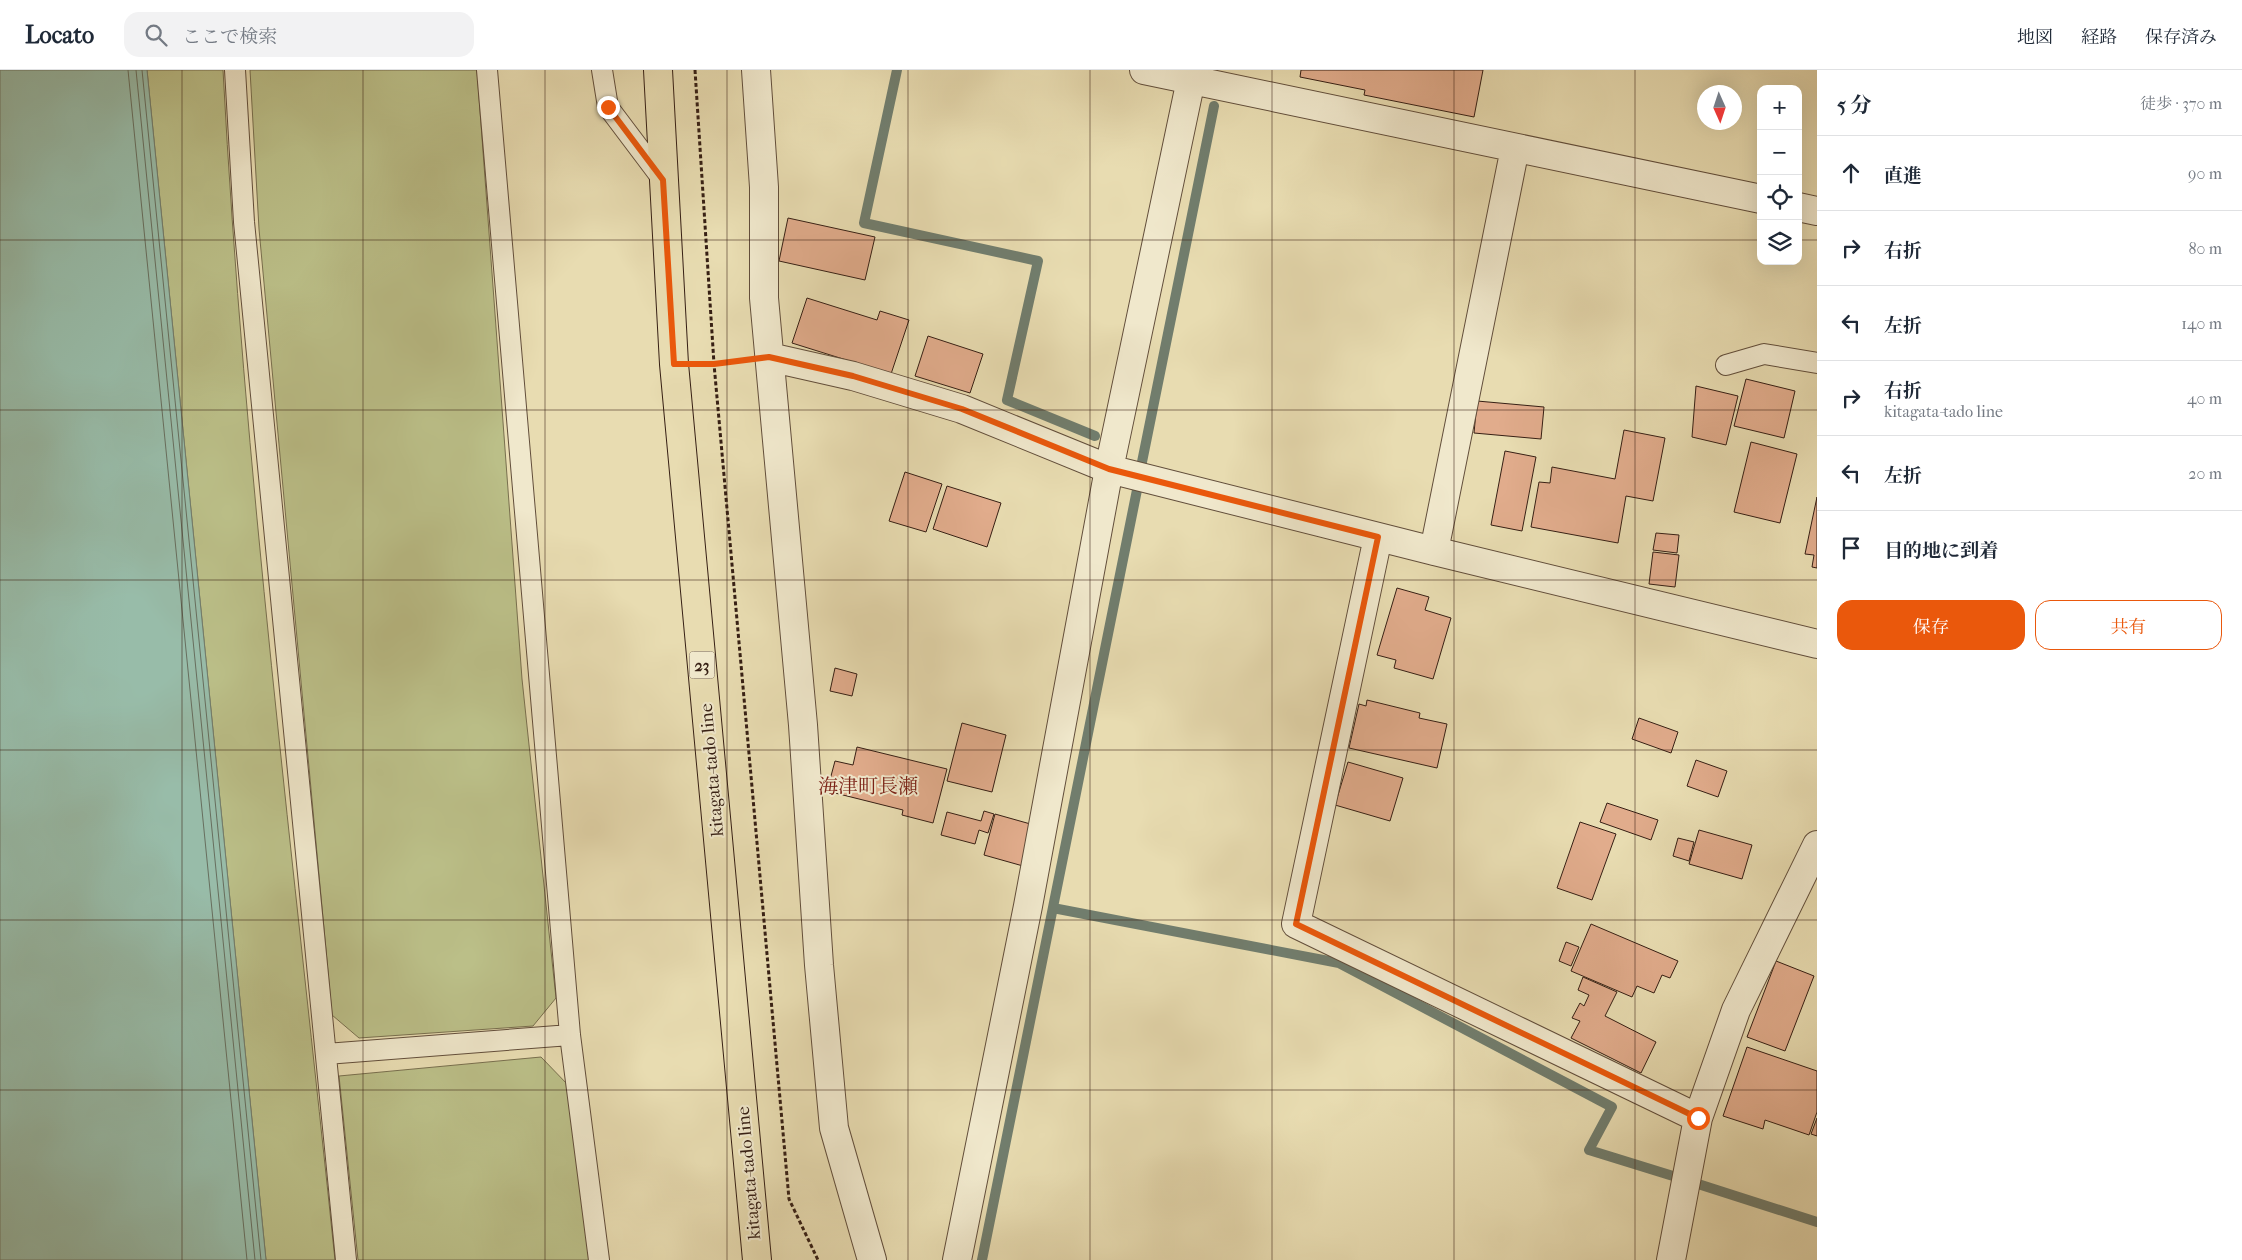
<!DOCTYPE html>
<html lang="ja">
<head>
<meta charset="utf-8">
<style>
  :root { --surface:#fff; --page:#f2f2f3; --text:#1f2937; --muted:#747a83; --line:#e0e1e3; --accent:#ea580c }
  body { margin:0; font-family:"IM FELL French Canon","Noto Serif JP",serif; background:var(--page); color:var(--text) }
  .controls { position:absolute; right:15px; top:15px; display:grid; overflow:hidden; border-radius:10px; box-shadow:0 5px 20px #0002 }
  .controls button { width:45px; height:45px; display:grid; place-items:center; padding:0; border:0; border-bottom:1px solid var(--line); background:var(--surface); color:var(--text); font:25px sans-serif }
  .compass { position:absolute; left:1697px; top:15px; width:45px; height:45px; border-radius:50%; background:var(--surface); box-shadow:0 5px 20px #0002; rotate:177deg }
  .stop { position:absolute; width:15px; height:15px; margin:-11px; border:4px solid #ea580c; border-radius:50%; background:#fff }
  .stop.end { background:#ea580c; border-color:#fff; box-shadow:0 1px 5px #0008 }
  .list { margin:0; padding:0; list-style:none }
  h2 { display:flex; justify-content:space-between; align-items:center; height:65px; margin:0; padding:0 20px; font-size:21px }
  h2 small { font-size:16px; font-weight:400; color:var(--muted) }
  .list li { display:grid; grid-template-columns:32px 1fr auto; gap:15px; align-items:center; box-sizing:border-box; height:75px; padding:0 20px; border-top:1px solid var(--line) }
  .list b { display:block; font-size:19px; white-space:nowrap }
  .list p { margin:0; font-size:16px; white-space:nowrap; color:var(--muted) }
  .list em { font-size:16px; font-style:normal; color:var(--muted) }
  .actions { display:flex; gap:10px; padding:15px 20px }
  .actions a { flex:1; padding:11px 0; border:1px solid var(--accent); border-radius:15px; text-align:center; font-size:18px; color:var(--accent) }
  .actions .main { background:var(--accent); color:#fff }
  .icon { flex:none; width:28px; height:28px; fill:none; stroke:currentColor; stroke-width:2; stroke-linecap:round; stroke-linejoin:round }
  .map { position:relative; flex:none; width:1817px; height:1190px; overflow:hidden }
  header { display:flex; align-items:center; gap:30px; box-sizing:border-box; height:70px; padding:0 25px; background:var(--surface); border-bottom:1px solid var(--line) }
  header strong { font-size:24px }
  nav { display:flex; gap:28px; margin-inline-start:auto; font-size:18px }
  .search { width:350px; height:45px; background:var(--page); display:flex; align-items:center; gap:12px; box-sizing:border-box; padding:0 18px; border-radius:15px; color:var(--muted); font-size:19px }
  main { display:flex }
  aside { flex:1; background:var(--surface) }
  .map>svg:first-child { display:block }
  .green { fill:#bbbf88; stroke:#786f4e }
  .water { fill:#98bca9; stroke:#717d6d }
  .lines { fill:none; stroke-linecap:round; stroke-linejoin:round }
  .shore { stroke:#676e5e; stroke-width:1 }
  .stream { stroke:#717d6d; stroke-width:10 }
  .building { fill:#e1ac8c; stroke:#361f14 }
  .service-casing { stroke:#624e3b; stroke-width:22 }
  .minor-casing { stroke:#624e3b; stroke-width:30 }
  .primary-casing { stroke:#361f14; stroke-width:30 }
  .path { stroke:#361f14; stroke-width:3; stroke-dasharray:4 2.5; stroke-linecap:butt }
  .service { stroke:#f0e8cc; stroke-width:20 }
  .minor { stroke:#f0e8cc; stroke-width:28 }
  .primary { stroke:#e8dcb1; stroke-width:28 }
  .route { stroke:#ea580c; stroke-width:6 }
  .grid { fill:none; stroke:#361f14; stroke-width:1; stroke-opacity:0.55 }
  .labels { text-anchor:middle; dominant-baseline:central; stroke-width:4; stroke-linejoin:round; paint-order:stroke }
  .shield { fill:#f0e8cc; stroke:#6e5b4b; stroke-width:1 }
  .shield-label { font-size:16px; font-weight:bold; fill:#361f14 }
  .street-label { font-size:18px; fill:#361f14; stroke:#f0e8cc }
  .quarter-label { font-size:20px; fill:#7a1f14; stroke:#f0e8cc }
</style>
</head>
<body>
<header>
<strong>Locato</strong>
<div class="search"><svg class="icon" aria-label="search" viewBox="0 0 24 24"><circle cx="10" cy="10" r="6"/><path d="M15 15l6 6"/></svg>ここで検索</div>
<nav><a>地図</a><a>経路</a><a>保存済み</a></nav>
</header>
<main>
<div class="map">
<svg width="1817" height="1190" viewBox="0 0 1817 1190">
  <rect width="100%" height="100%" fill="#e8dcb1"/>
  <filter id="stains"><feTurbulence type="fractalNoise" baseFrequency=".004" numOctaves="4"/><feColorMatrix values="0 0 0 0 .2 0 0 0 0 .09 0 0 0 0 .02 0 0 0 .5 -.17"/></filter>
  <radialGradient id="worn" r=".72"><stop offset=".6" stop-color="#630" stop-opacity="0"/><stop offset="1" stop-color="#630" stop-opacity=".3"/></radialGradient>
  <path class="green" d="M147,0H223C244,398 294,794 335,1190H266Z
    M250,0H477L522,609L556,928L533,956L359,968L332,945L259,159Z
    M541,987L569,1016L591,1190H358L339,1006Z"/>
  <path class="water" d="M0,0H147L266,1190H0Z"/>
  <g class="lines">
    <path class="shore" d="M128,0L247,1190
      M136,0L255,1190
      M142,0L261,1190"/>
    <path class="stream" d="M897,0L864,153L1038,191L1007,330L1095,366
      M1142,392L1214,36
      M1053,838L1339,893L1612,1037L1589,1080L1673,1106
      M1695,1113L1817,1152
      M982,1190L1137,420"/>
  </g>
  <path class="building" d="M1301,0H1483L1474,47L1364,25L1365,20L1300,7Z
    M788,148L875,167L865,210L779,191Z
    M807,228L877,250L880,241L909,250L891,304L792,273Z
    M928,266L983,284L970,323L915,306Z
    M1746,309L1795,321L1784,368L1734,356Z
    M1696,316L1738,326L1726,375L1692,367Z
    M1477,331L1544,337L1541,369L1474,363Z
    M1624,360L1665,368L1653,431L1626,426L1618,473L1531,457L1539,412L1550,413L1552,397L1615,409Z
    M1751,372L1797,384L1780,453L1734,442Z
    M1505,381L1536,387L1522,461L1491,455Z
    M905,402L942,414L926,462L889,451Z
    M947,416L1001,433L987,477L933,459Z
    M1817,427V498L1812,497L1814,485L1805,484Z
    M1656,463L1679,465L1677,483L1653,480Z
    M1653,482L1679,485L1675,517L1649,514Z
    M1397,518L1429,527L1425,540L1451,548L1433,609L1394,598L1396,590L1377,585Z
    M835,598L857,604L852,626L830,621Z
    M1367,630L1420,643L1419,648L1447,654L1437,698L1349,678L1359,634L1366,636Z
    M1639,648L1678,662L1671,683L1632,669Z
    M962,653L1006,665L992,722L947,711Z
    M857,677L947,699L933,753L902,745L903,740L827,721L835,691L853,695Z
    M1696,690L1727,701L1718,727L1687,716Z
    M1348,692L1403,708L1390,751L1335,735Z
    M1607,733L1658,750L1651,770L1600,752Z
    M984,741L994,744L988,763L979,760L975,774L941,765L947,742L981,751Z
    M995,744L1034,755L1023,796L984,785Z
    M1580,752L1616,764L1592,830L1557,818Z
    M1699,760L1752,775L1742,809L1689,794Z
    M1678,768L1694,772L1689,791L1673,786Z
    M1591,854L1678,891L1670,908L1662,905L1654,923L1637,916L1632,927L1571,901Z
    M1566,872L1579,877L1571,896L1559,891Z
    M1776,891L1814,906L1785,981L1747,967Z
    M1583,907L1617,922L1605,946L1656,972L1641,1003L1571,968L1580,951L1572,948L1580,933L1584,936L1589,925L1578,920Z
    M1747,977L1817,1001V1042L1809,1065L1765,1050L1763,1059L1723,1046Z
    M1817,1048V1066L1811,1064Z"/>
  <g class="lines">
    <defs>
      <path id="service" d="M235,0L244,152L346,1190
        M487,0L570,965L599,1190
        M602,0L608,37L663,110
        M1726,295L1764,284L1817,293
        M326,984L570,965"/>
      <path id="minor" d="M756,0L764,117V228L803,655L819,895L834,1058L872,1190
        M1144,0L1761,129
        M1798,137L1817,141
        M769,287L853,306L962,339L1109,399L1434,481L1817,574
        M1378,467L1296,854L1698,1048
        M1434,481L1515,78
        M957,1190L1028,836L1109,399L1193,0
        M1671,1190L1698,1048L1736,940L1817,775"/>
      <path id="primary" d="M658,0L674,294L757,1190"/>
    </defs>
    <use href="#service" class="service-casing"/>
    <use href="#minor" class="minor-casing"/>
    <use href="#primary" class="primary-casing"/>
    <path class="path" d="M695,0L714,294L789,1129L818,1190
      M705,294L738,291"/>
    <use href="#service" class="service"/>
    <use href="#minor" class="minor"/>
    <use href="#primary" class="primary"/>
  </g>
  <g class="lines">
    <path class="route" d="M608,37L663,110L674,294H714L769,287L853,306L962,339L1109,399L1378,467L1296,854L1698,1048"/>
  </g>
  <path class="grid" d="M182,0V1190M363,0V1190M545,0V1190M727,0V1190M908,0V1190M1090,0V1190M1272,0V1190M1454,0V1190M1635,0V1190M0,170H1761M1798,170H1817M0,340H1817M0,510H1817M0,680H1817M0,850H1817M0,1020H1817"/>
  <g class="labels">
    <rect class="shield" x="689.5" y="581.5" width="25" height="27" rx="4"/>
    <g class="shield-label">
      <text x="702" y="595">23</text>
    </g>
    <g class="street-label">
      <text transform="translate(712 700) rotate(-95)">kitagata-tado line</text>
      <text transform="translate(749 1103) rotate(-95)">kitagata-tado line</text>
    </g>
    <g class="quarter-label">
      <text x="868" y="716">海津町長瀬</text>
    </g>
  </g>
  <rect width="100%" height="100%" filter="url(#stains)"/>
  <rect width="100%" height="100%" fill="url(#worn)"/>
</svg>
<div class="controls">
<button>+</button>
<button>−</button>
<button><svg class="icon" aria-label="locate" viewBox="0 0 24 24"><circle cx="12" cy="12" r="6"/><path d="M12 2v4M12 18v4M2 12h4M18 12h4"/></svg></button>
<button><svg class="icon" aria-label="layers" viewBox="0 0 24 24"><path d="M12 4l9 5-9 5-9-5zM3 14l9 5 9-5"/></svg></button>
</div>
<svg class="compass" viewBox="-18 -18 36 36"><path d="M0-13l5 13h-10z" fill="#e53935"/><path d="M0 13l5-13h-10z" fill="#747a83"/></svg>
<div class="stop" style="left:1698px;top:1048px"></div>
<div class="stop end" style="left:608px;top:37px"></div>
</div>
<aside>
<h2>5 分<small>徒歩 · 370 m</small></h2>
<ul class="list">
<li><svg class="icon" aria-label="ahead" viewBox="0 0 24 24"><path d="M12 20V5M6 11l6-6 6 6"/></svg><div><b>直進</b></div><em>90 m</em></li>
<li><svg class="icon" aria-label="right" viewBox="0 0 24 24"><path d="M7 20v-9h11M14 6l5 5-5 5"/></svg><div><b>右折</b></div><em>80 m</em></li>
<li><svg class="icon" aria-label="left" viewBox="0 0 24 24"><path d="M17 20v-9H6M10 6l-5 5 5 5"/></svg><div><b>左折</b></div><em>140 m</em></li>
<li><svg class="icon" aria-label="right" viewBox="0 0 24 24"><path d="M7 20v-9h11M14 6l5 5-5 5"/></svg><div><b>右折</b><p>kitagata-tado line</p></div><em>40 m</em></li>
<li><svg class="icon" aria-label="left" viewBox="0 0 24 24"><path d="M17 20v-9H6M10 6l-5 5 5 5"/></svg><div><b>左折</b></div><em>20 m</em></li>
<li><svg class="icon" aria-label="arrive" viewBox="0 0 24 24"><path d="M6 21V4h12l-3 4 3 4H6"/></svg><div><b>目的地に到着</b></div></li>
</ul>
<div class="actions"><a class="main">保存</a><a>共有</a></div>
</aside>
</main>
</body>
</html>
